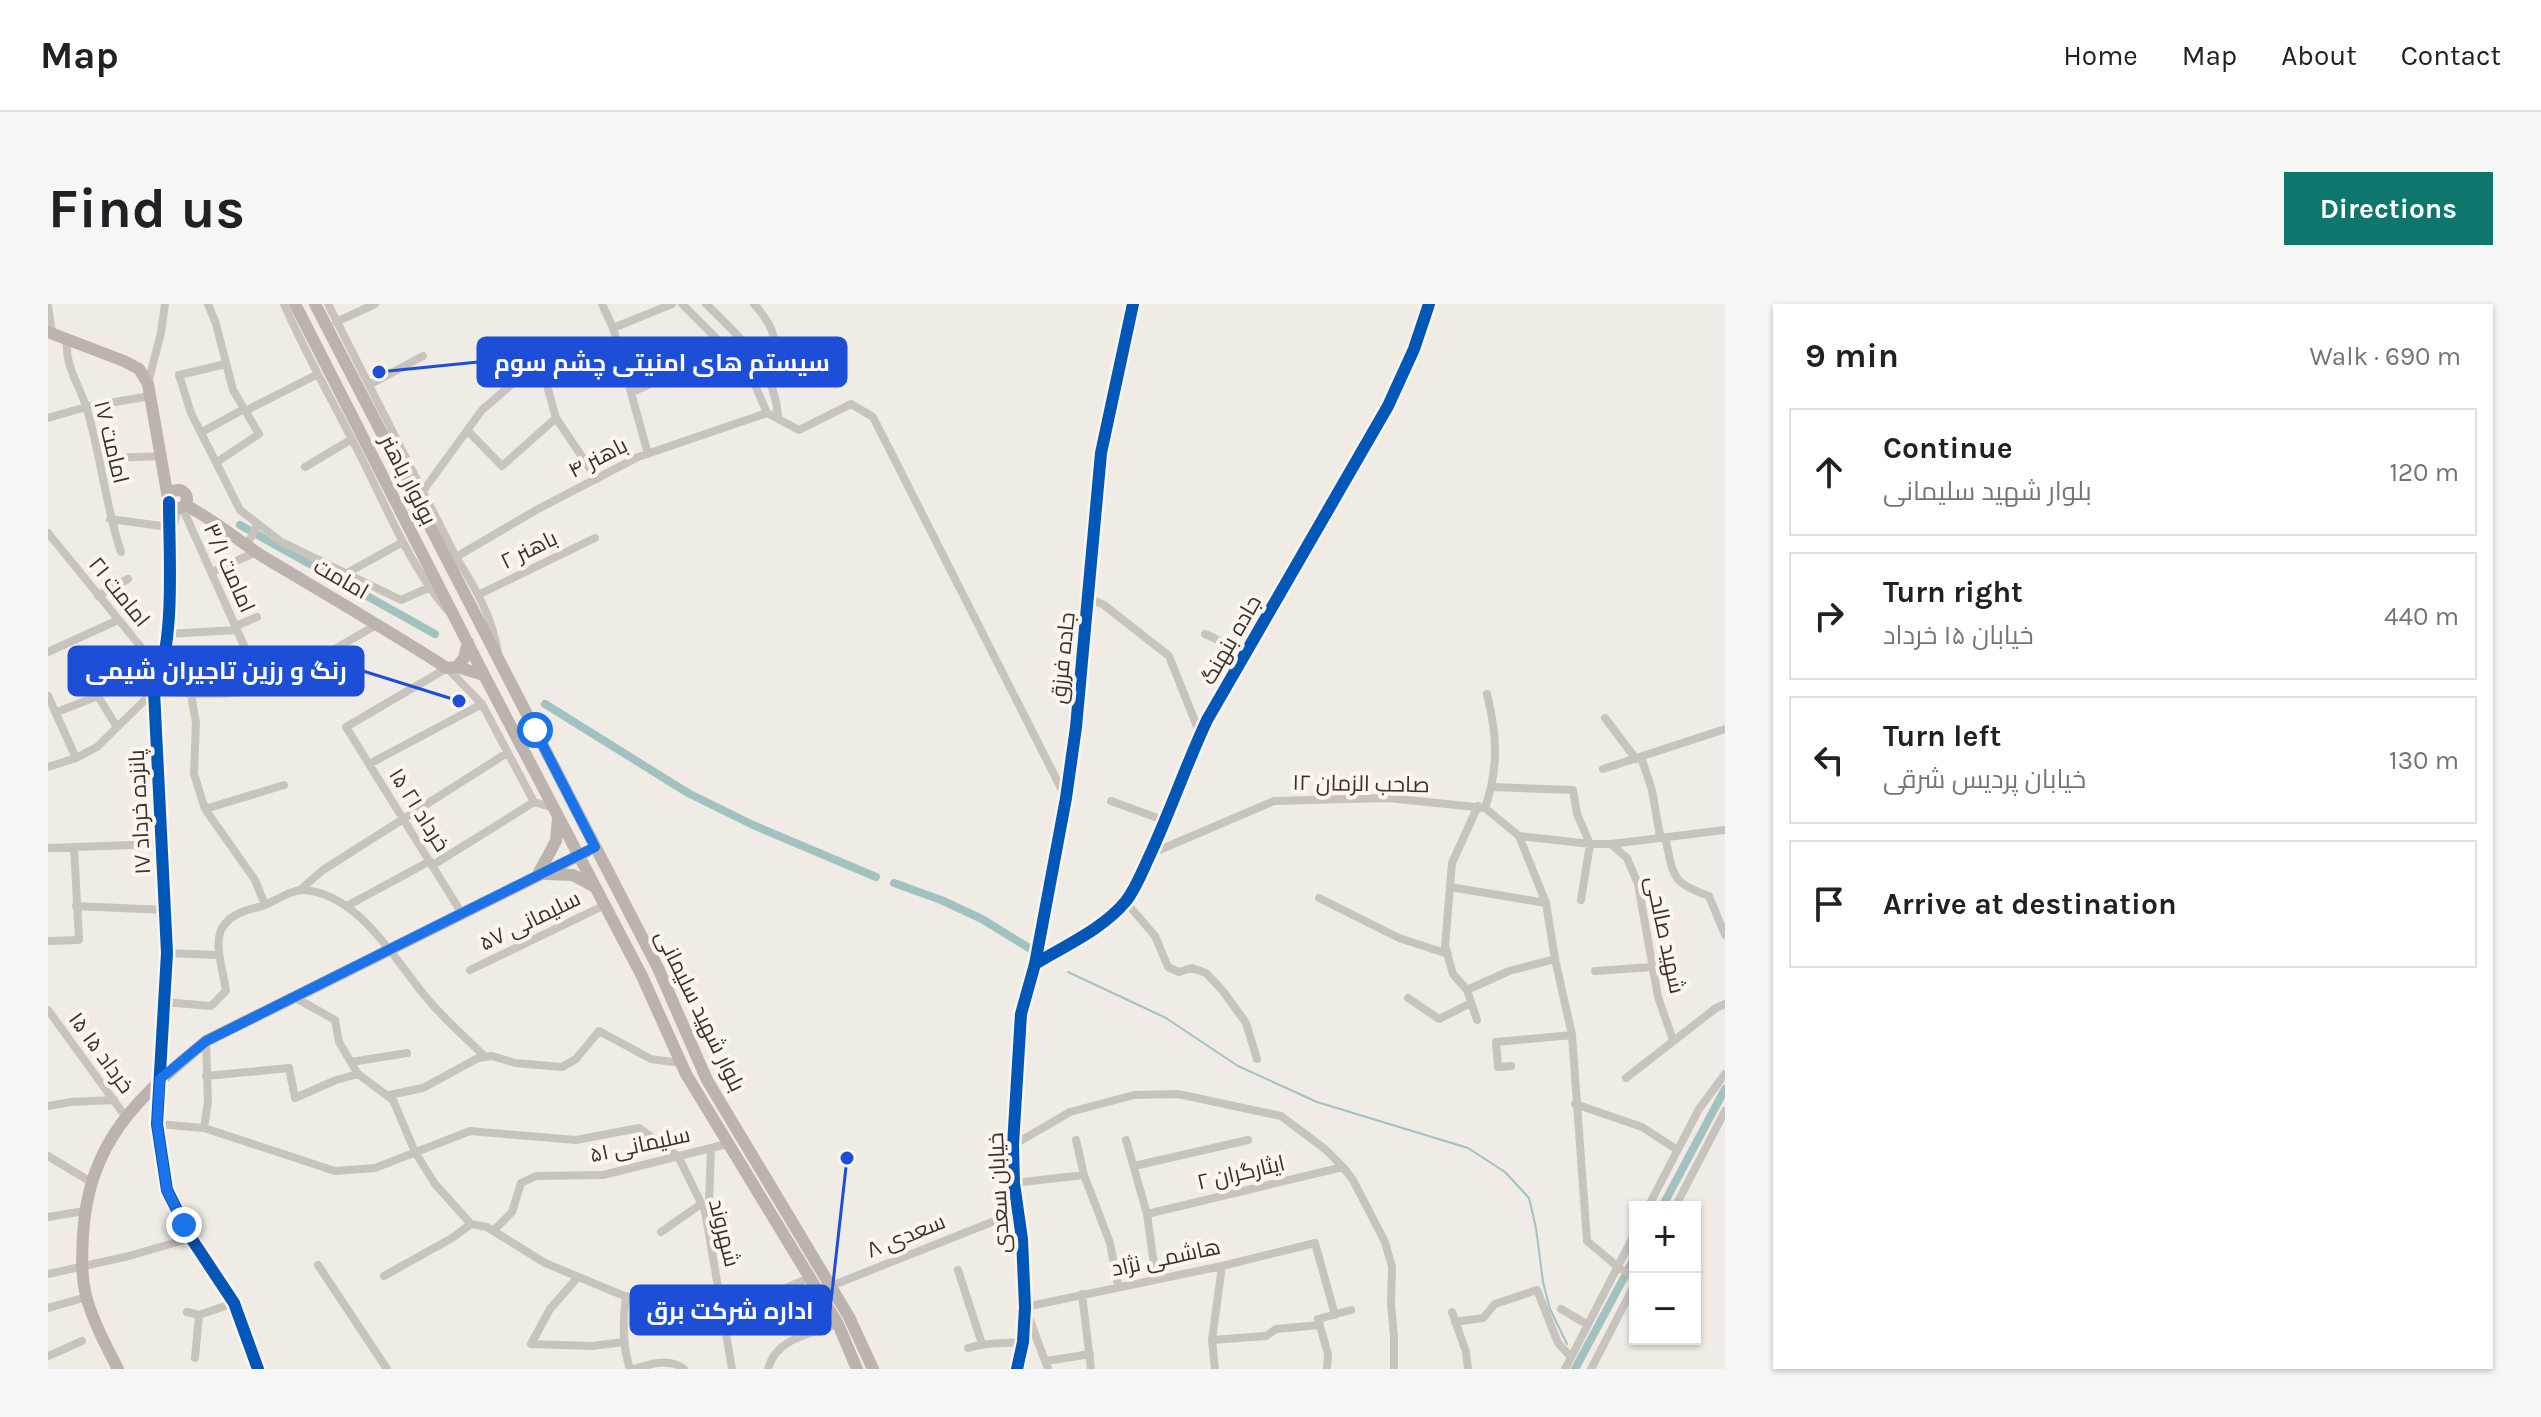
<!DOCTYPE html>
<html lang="en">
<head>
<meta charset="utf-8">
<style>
  :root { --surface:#fff; --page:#f6f6f6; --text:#202124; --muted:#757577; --line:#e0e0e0; --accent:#0f766e }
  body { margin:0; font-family:Karla,Cairo,sans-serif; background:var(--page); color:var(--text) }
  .controls { position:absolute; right:24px; bottom:24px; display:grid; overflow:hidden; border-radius:0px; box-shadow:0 2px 6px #0004 }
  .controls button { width:72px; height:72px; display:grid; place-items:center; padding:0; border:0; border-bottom:2px solid var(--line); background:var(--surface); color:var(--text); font:40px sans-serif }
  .stop { position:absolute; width:24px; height:24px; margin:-18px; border:6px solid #1a73e8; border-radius:50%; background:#fff }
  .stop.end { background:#1a73e8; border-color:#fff; box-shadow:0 2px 8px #0008 }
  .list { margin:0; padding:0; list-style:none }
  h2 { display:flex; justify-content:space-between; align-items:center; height:104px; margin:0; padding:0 32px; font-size:34px }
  h2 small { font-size:26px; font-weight:400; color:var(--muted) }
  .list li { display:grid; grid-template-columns:52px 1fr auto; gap:24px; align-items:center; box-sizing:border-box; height:128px; margin:0 16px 16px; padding:0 16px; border:2px solid var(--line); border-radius:0px }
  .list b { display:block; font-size:30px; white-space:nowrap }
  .list p { margin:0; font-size:26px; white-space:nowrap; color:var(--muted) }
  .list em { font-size:26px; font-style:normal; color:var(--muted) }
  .icon { flex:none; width:44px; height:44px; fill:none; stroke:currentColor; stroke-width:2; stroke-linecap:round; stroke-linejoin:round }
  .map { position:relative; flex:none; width:1677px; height:1065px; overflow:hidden; border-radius:0px }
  header { display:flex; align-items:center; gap:48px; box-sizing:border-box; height:112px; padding:0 40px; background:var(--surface); border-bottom:2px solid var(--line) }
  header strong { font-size:38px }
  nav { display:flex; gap:44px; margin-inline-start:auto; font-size:28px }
  .intro { display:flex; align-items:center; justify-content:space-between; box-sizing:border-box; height:192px; padding:0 48px }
  h1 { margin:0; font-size:56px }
  .button { padding:20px 36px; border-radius:0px; background:var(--accent); color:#fff; font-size:28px; font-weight:700 }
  main { display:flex; gap:48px; padding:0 48px }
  aside { flex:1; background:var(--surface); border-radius:0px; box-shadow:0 2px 6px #0004 }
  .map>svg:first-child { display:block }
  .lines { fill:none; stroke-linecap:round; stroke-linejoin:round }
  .stream { stroke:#a1c2c1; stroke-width:2 }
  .canal { stroke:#a1c2c1; stroke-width:8 }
  .street { stroke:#c9c3be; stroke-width:8 }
  .secondary { stroke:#bab3ae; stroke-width:12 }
  .cycleway-casing { stroke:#fbf5ee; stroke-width:17 }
  .cycleway { stroke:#0057b8; stroke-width:12 }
  .route { stroke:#1a73e8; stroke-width:10 }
  .labels { text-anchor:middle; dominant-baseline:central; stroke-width:8; stroke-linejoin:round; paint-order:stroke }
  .street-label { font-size:22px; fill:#3b302b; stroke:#fbf5ee }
  .leader { fill:none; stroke:#1d4ed8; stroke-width:3 }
  .callout-dot { fill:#1d4ed8; stroke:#fbf5ee; stroke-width:3 }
  .callout { fill:#1d4ed8; stroke:#1d4ed8; stroke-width:3 }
  .callout-label { font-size:24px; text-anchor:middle; font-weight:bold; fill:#fff }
</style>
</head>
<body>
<header>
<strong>Map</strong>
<nav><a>Home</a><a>Map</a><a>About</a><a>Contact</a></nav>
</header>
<div class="intro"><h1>Find us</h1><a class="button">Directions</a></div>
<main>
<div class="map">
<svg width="1677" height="1065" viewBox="0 0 1677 1065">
  <rect width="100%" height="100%" fill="#f0ebe5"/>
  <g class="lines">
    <path class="stream" d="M1020,668L1118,714L1190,762L1269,798L1420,844L1457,868L1481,894L1488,924L1495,978L1502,1005L1519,1040"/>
    <path class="canal" d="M192,221L387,330
      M497,400L640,489L705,521L828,573
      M846,579L893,596L934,615L981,644
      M1614,903L1677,785
      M1527,1065L1587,953"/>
    <path class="street" d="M160,0L168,20L185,86L211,130L169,158
      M236,0C259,53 288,103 314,155C340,206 362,262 399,306
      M280,0L408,253C428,285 444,312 450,349
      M554,0L565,24L600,150
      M634,0L680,46L706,79L719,109
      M658,0C692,33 727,64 730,113
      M706,0C733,30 727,42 726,80
      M0,2L4,29
      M288,18L327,0
      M565,24L624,0
      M19,37C17,61 30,79 38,102C53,150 57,201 73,248
      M492,56L508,114L549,175
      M178,60L131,71L143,109L192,206L232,237L353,296L380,284
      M100,79L113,29L117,0
      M321,81L375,52
      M584,88L680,46
      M197,107L268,71
      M719,109L751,126L803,100L825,113L1018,494
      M0,114L38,103L102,92
      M420,127L454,162L508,114
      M154,128L196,105
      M63,154L114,152
      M257,163L304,135
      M375,187L434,106L492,56L517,37
      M121,198C121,254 128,336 106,387L119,649L109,820L119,886L143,934L186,999L210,1065
      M134,203L215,384
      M62,215L121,223
      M124,228L130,204
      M0,229L114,369
      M199,241L209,221
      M408,253L490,205L590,153L719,109
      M164,268L208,248
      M299,269L355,238
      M432,290L547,234
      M50,292L80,275
      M1041,294L1056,301L1121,352L1152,430
      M188,322L209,313
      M118,330L189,326
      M1157,330L1198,349
      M0,348L70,316
      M43,381L69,423
      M143,390L148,419L146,470L157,505L207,576L217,601
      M0,392L28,454
      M9,408L50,392
      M1557,414L1588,455
      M1593,453L1604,486L1612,532
      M321,460L434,400
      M0,463L28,454L49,443L106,387C144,390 186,393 223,382L330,320
      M1555,465L1677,425
      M1444,483L1525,486L1529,510L1542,540L1533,596
      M1063,497L1118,517
      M1437,504L1471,532L1542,540H1563L1677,526
      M1437,504C1451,463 1449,431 1439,390
      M157,505L236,481
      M1471,532L1498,599L1507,655L1524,731L1539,937L1570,963L1587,973
      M1617,533C1626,571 1621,578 1661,592L1677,631
      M1563,540L1579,554L1590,580L1610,693L1625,736
      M0,544L114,540
      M1102,550L1226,497L1340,494L1437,504
      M385,561L486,498
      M1402,583L1498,599
      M253,585L275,566L459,449
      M1271,594L1351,634L1400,650
      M1077,597L1107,632L1120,663L1131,668L1144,664L1158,669L1175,687L1198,719L1209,755
      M28,602L117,606
      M299,602L382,557
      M413,608L298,423L399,364L434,400L486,498L506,504
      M0,637L31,636L26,543
      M119,649L169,651
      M987,659C1018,641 1055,625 1078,596C1107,559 1121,504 1138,460C1144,445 1152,431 1159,416L1340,102L1366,45L1381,0
      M422,666L557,601
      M1547,667L1604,663
      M1419,686L1461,667L1507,655
      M246,693L287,716L291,738L310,770L345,796L367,848L387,880L423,920L439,923L497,959L598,1001L674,1002L731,987L761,974
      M1360,694L1391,715L1423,699
      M116,698L163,702L178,687C172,647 154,615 211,603C226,599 242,585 256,586C310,590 346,654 377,692C395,714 417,733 437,753
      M0,706L77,812
      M1429,716L1419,686L1405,670L1397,642L1404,559L1430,502
      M303,758L359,749
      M1463,762L1450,763L1448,738L1524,731
      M158,772L241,764L247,794L288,776L310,770
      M1578,774L1668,704L1677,700
      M341,791L375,784L430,754L444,752L467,759L514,763L528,755L551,727L603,755L633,759
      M1527,800L1594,823L1628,845
      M0,802L23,798L66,796
      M109,820L156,824L287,867L327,864L422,827L528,836L591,824L630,852L657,907L684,1065
      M156,824L160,797L158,738
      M1028,836L1036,871L1062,939L1070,982
      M1078,836L1099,910L1108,975
      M965,841L1022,808L1086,791L1130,790L1233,812L1277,845L1295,863L1305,876L1337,938L1344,963L1343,999L1346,1033V1065
      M0,852L43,878
      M1086,862L1200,836
      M966,879L1036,871
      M1600,903L1651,805L1677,770
      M1627,903L1677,807
      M657,907L661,897L663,845
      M1099,910L1295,863
      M0,913L36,907
      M948,917L973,929
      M445,927L464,908L473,879L488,872L555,871L679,840
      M613,928L653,900
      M270,961L339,1065
      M910,966L934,1040
      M0,970L81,952L143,934
      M336,972L404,934L423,920
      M530,973L502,1005L483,1040L544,1042L576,1038
      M783,982L959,912L969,904
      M1034,990L1043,1065
      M578,992C575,1017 574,1041 582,1065
      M0,1004L39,993
      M1513,1005L1540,1021
      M139,1008L151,1011L186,999
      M1404,1008L1418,1048L1420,1065
      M1407,1018L1435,1014L1447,1000L1489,986L1510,1039L1523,1053
      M1164,1036L1218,1032L1228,1025L1272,1021
      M920,1044C938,1038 956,1040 975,1038
      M0,1052L34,1037
      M147,1054L151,1011
      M999,1057L1042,1050
      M586,1065C603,1060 621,1053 636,1065
      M720,1065C728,1034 764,1029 790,1020
      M1000,1065L977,1003L1174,962L1267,939L1287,1011
      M1167,1065L1164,1036L1174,962
      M1279,1065L1280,1050L1270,1015L1303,1006
      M1517,1065L1587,929
      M1543,1065L1587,980"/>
    <path class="secondary" d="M247,0L436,371L594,672L638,770L790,1020L809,1065
      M267,0L610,664L659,776L801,1013L825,1065
      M0,28L76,57L91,65L100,80L120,194
      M121 195a9 9 0 1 1 18 0a9 9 0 1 1-18 0Z
      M137,201C165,215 188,235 214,252C276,289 338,325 399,364L409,363
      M420,338L416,354L409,363L436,371
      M490,570L508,537L510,514
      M498,570L525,571L547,583
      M70,1065C58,1042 45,1017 38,992C33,971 34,952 35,931C40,837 90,794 158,737L538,548
      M969,1065L975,1038L977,1003L974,935L966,879L965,841L973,710L987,660L1018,494L1028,423L1053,149L1085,0"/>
    <defs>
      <path id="cycleway" d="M121,198C121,254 128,336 106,387L119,649L109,820L119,886L143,934L186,999L210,1065
        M987,660C1018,641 1055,625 1078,597C1088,584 1094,568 1101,553C1122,508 1138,461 1159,416L1340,102L1366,45L1381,0
        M969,1065L975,1038L977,1003L974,935L966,879L965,841L973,710L987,660L1018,494L1028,423L1053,149L1085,0"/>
    </defs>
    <use href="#cycleway" class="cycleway-casing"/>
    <use href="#cycleway" class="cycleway"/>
  </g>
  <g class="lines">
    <path class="route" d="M136,921L119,886L109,820L112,775L158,737L547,543L487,426"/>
  </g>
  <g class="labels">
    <g class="street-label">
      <text transform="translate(63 138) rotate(76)">امامت ۱۷</text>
      <text transform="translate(550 154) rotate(-27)">باهنر ۴</text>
      <text transform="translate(360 176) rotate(63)">بولوار باهنر</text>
      <text transform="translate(481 246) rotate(-26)">باهنر ۲</text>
      <text transform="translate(181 264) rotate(66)">امامت ۳/۱</text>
      <text transform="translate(293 275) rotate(30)">امامت</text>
      <text transform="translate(71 288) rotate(51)">امامت ۲۱</text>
      <text transform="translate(1183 336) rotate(-60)">جاده بنهنگ</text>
      <text transform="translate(1015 354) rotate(-84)">جاده فرزق</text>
      <text transform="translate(1313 480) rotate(1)">صاحب الزمان ۱۲</text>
      <text transform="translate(371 506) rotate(58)">۱۵ خرداد ۲١</text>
      <text transform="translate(92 508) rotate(-93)">پانزده خرداد ۱۷</text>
      <text transform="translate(482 617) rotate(-26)">سلیمانی ۵۷</text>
      <text transform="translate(1617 631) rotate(78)">شهید صالحی</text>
      <text transform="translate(652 707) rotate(64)">بلوار شهید سلیمانی</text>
      <text transform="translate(53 749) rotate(54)">۱۵ خرداد ۱۵</text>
      <text transform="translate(592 841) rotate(-12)">سلیمانی ۵۱</text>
      <text transform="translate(1193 869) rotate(-13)">ایثارگران ۲</text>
      <text transform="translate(951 889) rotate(-93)">خیابان سعدی</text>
      <text transform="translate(676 929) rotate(76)">شهروند</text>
      <text transform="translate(858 932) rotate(-22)">سعدی ۸</text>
      <text transform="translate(1118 954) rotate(-12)">هاشمی نژاد</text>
    </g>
  </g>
  <path class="leader" d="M331 68L430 58M411 397L315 367M799 854L782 1006"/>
  <g class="callout-dot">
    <circle cx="331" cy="68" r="8"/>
    <circle cx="411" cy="397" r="8"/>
    <circle cx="799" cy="854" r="8"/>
  </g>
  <g class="callout">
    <rect x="430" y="34" width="368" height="48" rx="8"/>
    <rect x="21" y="343" width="294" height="48" rx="8"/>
    <rect x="583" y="982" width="199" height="48" rx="8"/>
  </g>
  <g class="callout-label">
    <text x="614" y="67">سیستم های امنیتی چشم سوم</text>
    <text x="168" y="375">رنگ و رزین تاجیران شیمی</text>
    <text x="682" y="1015">اداره شرکت برق</text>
  </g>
</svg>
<div class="controls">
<button>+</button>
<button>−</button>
</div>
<div class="stop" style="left:487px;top:426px"></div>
<div class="stop end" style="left:136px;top:921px"></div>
</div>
<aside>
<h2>9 min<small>Walk · 690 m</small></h2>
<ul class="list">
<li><svg class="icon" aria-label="ahead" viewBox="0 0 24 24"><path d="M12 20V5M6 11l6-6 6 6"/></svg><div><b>Continue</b><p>بلوار شهید سلیمانی</p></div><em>120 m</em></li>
<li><svg class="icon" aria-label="right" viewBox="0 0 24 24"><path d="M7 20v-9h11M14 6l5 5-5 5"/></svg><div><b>Turn right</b><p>خیابان ۱۵ خرداد</p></div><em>440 m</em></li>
<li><svg class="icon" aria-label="left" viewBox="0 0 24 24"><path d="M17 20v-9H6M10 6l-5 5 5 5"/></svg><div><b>Turn left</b><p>خیابان پردیس شرقی</p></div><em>130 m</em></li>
<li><svg class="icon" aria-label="arrive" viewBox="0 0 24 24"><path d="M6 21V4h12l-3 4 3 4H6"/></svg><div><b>Arrive at destination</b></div></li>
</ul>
</aside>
</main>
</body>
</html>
